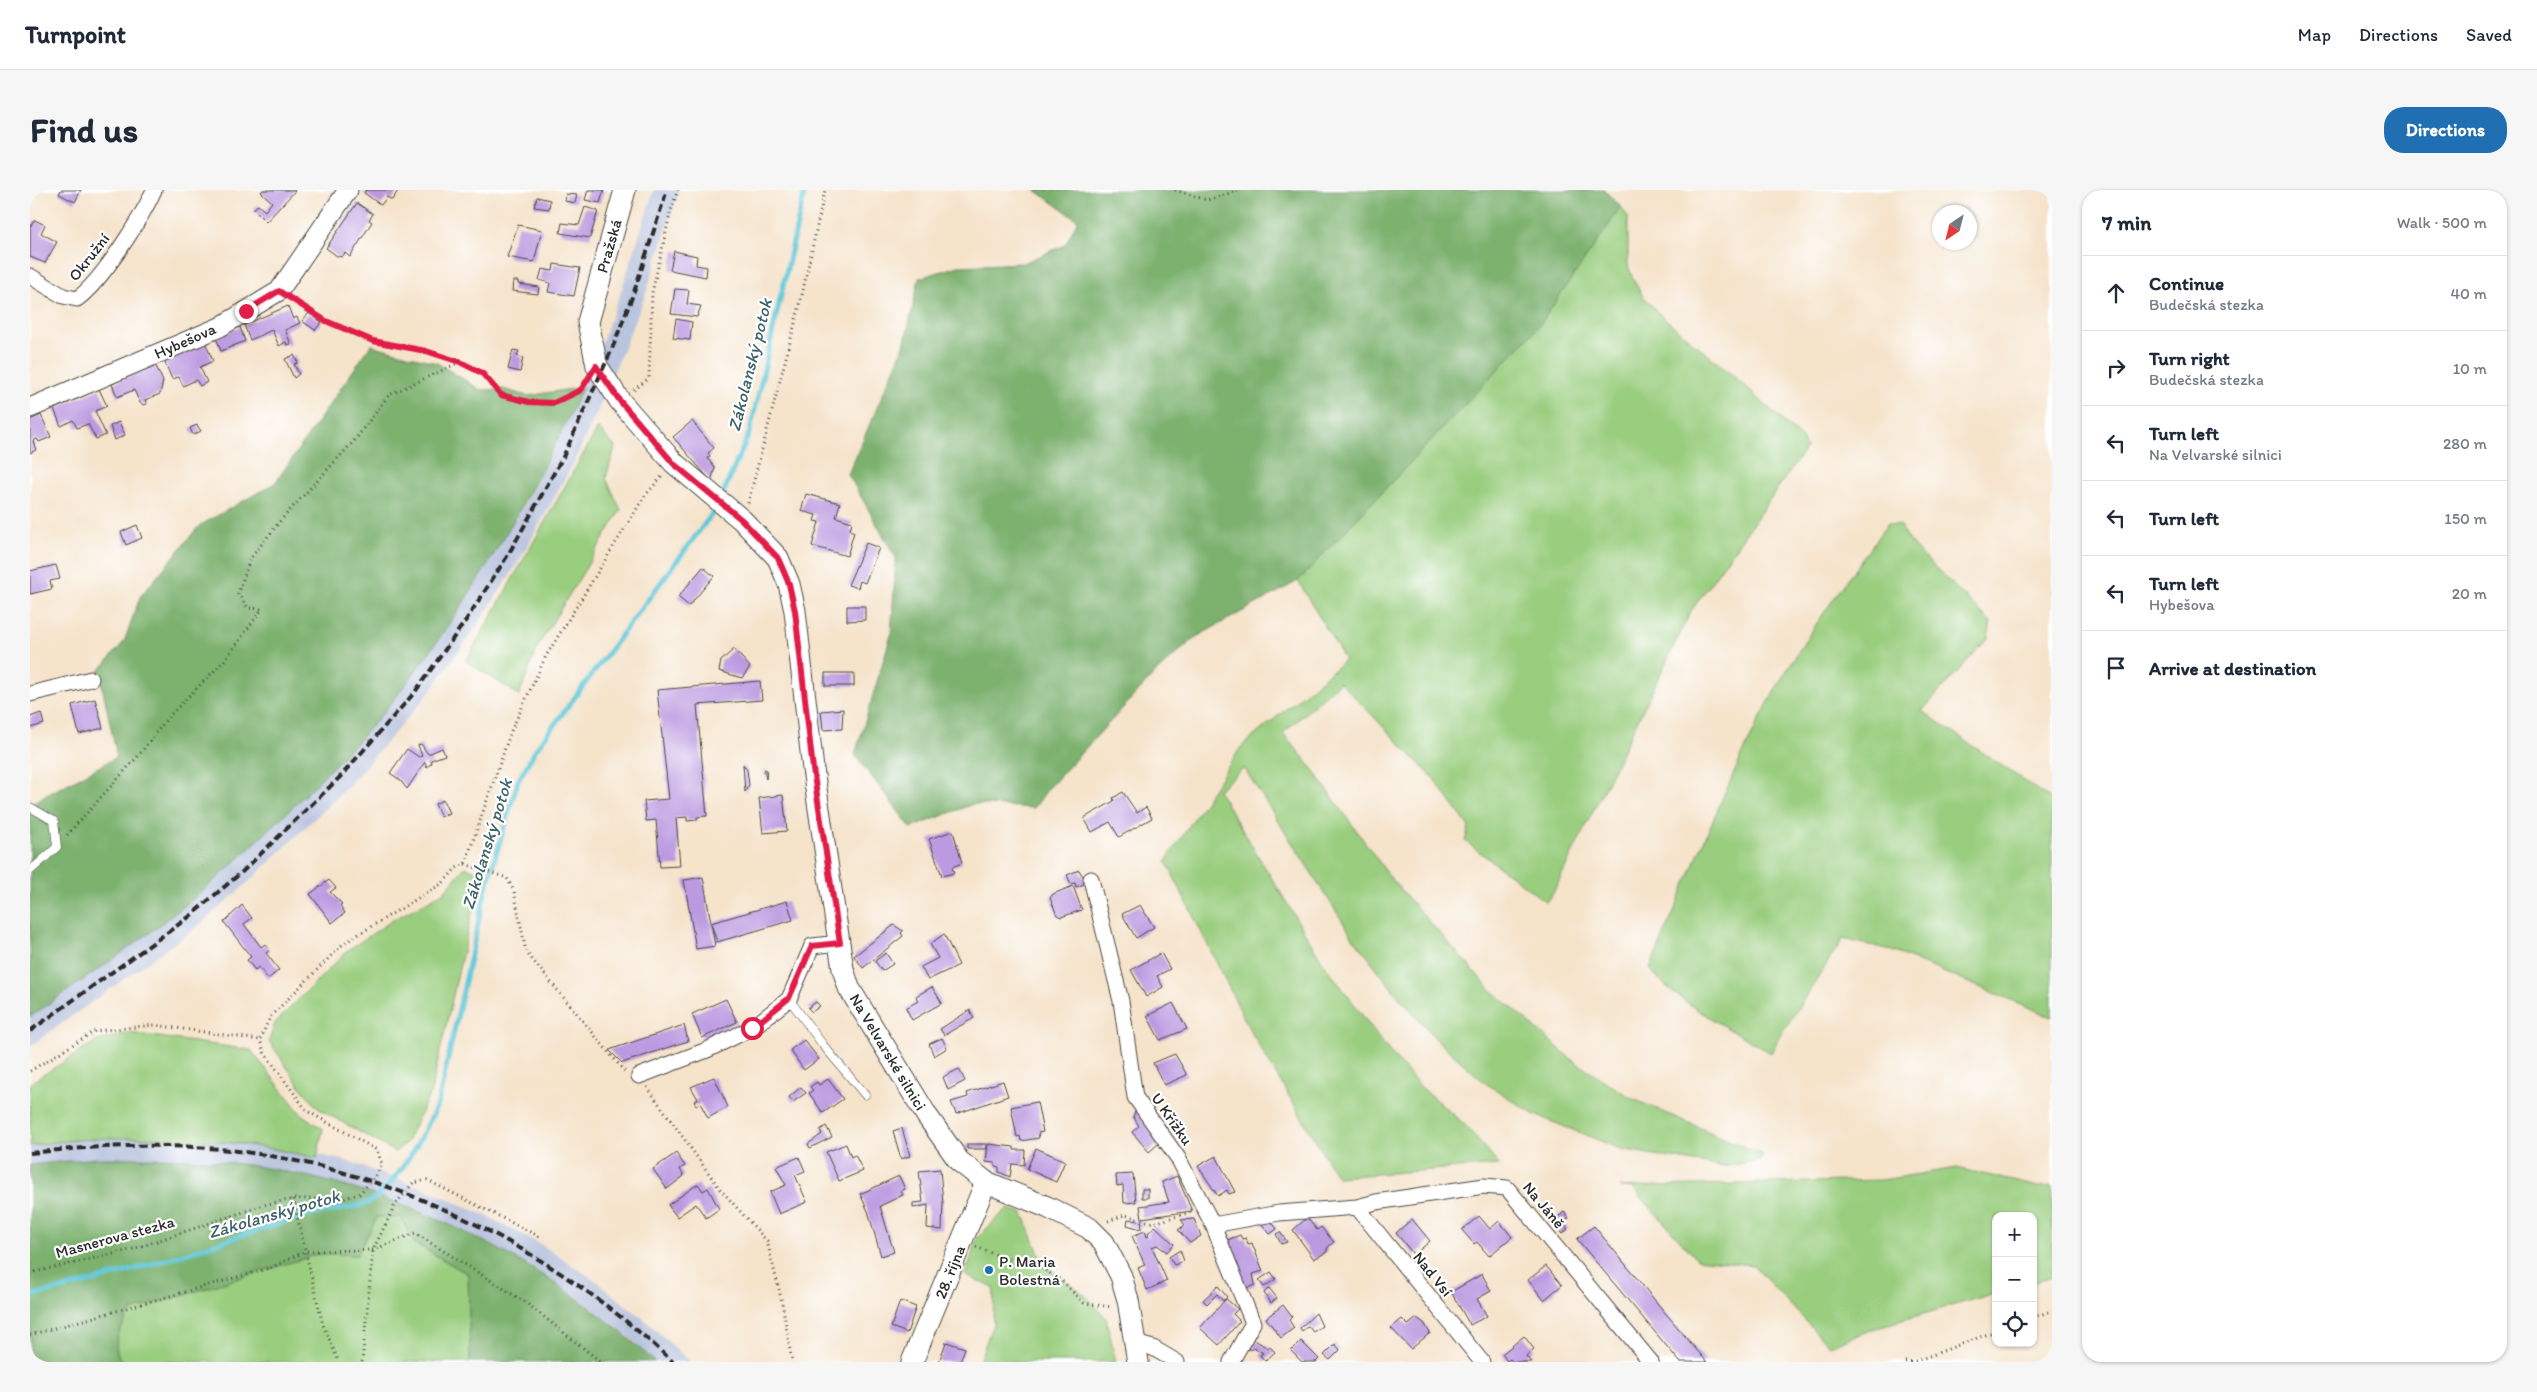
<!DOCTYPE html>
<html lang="en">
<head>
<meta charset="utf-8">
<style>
  :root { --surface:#fff; --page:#f6f6f7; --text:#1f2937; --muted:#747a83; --line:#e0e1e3; --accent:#1f6fb2 }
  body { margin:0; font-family:Itim,sans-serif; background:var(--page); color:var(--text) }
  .controls { position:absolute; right:15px; bottom:15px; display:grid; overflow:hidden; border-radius:10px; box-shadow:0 1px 4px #0004 }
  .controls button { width:45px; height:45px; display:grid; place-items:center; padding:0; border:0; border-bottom:1px solid var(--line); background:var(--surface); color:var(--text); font:25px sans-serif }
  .compass { position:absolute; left:1902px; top:15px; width:45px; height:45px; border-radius:50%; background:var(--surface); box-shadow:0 1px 4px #0004; rotate:215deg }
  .stop { position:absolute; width:15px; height:15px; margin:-11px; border:4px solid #e11d48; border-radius:50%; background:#fff }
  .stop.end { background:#e11d48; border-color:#fff; box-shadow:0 1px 5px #0008 }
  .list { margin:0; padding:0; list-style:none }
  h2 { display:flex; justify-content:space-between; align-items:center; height:65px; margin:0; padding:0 20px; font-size:21px }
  h2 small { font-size:16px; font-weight:400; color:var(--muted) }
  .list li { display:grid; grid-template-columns:32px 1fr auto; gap:15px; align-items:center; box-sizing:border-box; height:75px; padding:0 20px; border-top:1px solid var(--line) }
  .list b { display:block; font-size:19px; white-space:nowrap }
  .list p { margin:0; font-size:16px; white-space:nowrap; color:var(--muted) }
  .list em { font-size:16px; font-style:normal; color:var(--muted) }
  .icon { flex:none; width:28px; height:28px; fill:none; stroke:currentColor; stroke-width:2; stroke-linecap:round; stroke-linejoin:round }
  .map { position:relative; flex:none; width:2022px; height:1172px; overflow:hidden; border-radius:20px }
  header { display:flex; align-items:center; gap:30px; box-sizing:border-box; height:70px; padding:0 25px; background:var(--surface); border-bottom:1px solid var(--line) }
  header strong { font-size:24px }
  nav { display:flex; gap:28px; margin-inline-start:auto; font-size:18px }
  .intro { display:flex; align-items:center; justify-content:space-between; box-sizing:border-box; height:120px; padding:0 30px }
  h1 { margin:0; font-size:35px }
  .button { padding:12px 22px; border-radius:20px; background:var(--accent); color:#fff; font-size:18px; font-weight:700 }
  main { display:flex; gap:30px; padding:0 30px }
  aside { flex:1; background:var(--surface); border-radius:20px; box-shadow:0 1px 4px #0004 }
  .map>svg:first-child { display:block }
  .industrial { fill:#b9c4de }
  .green { fill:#9ace7f; stroke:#627c55 }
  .forest { fill:#7bb16e; stroke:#536e4c }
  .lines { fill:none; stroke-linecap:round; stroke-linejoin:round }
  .stream { stroke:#5ec7d9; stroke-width:5 }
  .building { fill:#bb9ae1 }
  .service-casing { stroke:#494743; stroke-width:9 }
  .minor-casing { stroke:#494743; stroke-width:17 }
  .tertiary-casing { stroke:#494743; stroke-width:21 }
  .secondary-casing { stroke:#494743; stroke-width:23 }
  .path { stroke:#494743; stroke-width:3; stroke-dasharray:1 4; stroke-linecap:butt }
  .service { stroke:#fff; stroke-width:8 }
  .minor { stroke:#fff; stroke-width:15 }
  .tertiary { stroke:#fff; stroke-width:19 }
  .secondary { stroke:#fff; stroke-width:21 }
  .rail { stroke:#2b2b2b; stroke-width:4; stroke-dasharray:8 4; stroke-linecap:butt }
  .route { stroke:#e11d48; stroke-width:6 }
  .poi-dot { fill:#1f6fb2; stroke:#fff; stroke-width:2 }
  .labels { text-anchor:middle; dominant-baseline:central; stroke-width:4.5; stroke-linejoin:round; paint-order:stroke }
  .street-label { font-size:16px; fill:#2b2b2b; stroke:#fff }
  .poi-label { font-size:16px; fill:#2b2b2b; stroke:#fff; text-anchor:start }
  .water-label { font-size:18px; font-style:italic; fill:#3d6268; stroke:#fff }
</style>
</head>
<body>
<header>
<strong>Turnpoint</strong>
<nav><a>Map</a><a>Directions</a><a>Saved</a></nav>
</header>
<div class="intro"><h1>Find us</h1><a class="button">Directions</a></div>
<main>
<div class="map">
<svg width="2022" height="1172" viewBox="0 0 2022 1172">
  <rect width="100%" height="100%" fill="#fff"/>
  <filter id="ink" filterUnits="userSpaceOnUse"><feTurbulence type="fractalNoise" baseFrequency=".02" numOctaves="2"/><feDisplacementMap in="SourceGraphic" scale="10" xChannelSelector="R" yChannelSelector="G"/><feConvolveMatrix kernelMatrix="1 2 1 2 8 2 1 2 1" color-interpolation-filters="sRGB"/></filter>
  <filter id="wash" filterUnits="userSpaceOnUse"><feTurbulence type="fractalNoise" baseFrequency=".0096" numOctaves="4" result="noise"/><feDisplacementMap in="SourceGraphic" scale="20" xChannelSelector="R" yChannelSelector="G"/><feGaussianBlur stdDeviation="1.12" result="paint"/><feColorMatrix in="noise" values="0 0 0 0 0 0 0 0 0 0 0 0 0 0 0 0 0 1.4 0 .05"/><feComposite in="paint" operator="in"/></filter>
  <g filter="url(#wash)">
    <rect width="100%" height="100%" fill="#f5e3ca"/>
    <path class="industrial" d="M624,0H649L615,106L568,220L544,272L489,371L446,437L394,509L319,595L221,690L167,737L0,856V827L152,718L205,672L302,579L375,495L441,401L495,313L523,261L571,155L592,98Z
      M138,944L266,959L323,973L395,999L455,1025L512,1055L567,1092L616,1131L660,1172H625L601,1149L553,1111L500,1076L445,1046L387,1021L316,996L262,983L203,973L137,968H67L0,975V951Z"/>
    <path class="green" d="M1591,17L1598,27V75L1602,87L1612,105L1628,123L1714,195L1772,249L1776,258L1661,421L1523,703L1516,712L1435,651L1439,637L1404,589L1310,492L1253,543L1278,573L1362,690L1459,798L1541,869L1601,908L1733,965L1731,970L1692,977L1591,959L1505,925L1454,892L1408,851L1367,805L1322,746L1214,578L1188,600L1292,771L1362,865L1391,897L1436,936L1469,975L1307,987L1221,842L1136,671L1211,557L1315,470L1268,391L1508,137Z
      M568,238L585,257L576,288L591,320L508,456L489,505L436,471Z
      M1858,333L1870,336L1884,357L1961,432L1958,448L1892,521L2022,610V827L1857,759L1813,749L1748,849L1741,863C1707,843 1641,810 1620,778C1658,690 1693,600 1737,515C1771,451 1816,392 1858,333Z
      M435,677L451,683L401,901L377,952L365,962L289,919L271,898L239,851L245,833L318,760L363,730L413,703Z
      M100,843L221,860L271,924L293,939L287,968C262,963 237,957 212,954C143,947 69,944 0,956V893L67,851Z
      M1927,978L2009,997L2022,996V1087L2003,1093V1026H1966V1103L1848,1137L1799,1156L1723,1075L1667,1069L1603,998L1590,997L1852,990Z
      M977,1019L993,1023L1013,1074L1056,1106L1076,1128L1086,1172H949L963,1134L964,1098L935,1085L948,1047Z
      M347,1027H372L384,1053L438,1084L440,1172H92C79,1153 91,1139 101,1121L288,1064L327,1065Z"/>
    <path class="forest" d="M1005,0H1574L1591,17L1508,137L1268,391L1166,447L1126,482L1017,600L1004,618L943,614L881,638L825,565L861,445L866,368L818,284L874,156L889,88L928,76L993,73L1035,55L1048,30Z
      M341,155L407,173L451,200L473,199L497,206L553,197C504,302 446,401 376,494C346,534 311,569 276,604C236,643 196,682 153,717C104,756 51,791 0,827V614L87,567L69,481L94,452L110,407L169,336L245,293Z
      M67,968C112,968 158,967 203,973C360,993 510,1064 625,1172H440L438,1084L384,1053L371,1027H347L327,1065L288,1064L101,1121C91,1139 79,1153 92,1172H0V975Z"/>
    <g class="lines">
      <path class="stream" d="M692,306L720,241L775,0
        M0,1106C92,1087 180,1055 269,1027C285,1022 328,1019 339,1012C367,995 395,943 408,913L456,698L488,591L506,559L688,316"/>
    </g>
    <g id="blocks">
      <path class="building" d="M31,0H51L45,12L29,4Z
        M233,0H264L265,1L236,32L223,19L228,15L235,21L242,12L231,2Z
        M336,0H367L368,1L362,10L357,7L351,15L334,3Z
        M558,0H574L570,13L555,10Z
        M536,4L547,5L545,13L535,11Z
        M507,7L520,10L519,19L504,17Z
        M327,13L343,24L339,30L342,32L320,67L315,63L312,67L307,66L296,58Z
        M555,17L568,21L560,48L530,43L532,33L549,35Z
        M5,30L15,35L11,43L27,52L15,73L0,67V37Z
        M488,35L512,40L504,72L477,67Z
        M644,61L667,66L666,75L677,77L676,87L640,80Z
        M524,74L550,78L544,106L518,102L520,93L509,90L512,79L523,81Z
        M483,91H488V94L509,97L508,104L482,101Z
        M645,99L659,100L657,114L671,116L667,127L641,124Z
        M258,116L263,129L267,127L270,133L255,140L261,154L257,155L256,152L249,156L242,140L220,150L214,135Z
        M279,123L292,132L285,140L272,131Z
        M646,129L662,132L660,150L643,148Z
        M210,137L215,151L191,161L186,148Z
        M175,152L183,171L170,177L177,192L170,196L166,190L153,196L149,187L142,189L134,171Z
        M483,160L489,161L487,166L493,168L490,182L478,179Z
        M264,165L268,173L264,174L269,184L264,188L255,169Z
        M125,174L133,191L130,204L115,210L117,214L114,215L110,213L104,200L87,207L82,194Z
        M69,199L77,216L65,221L76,245L66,249L58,234L47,238L43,230L31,236L24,219Z
        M11,225L21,247L9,252L7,249L3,251L6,260L0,263V230Z
        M662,231L684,258L678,263L680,266L677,268L685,278L681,291L643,247Z
        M89,232L95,245L85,250L80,236Z
        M167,235L171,241L163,245L160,238Z
        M776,304L810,313L806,327L822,332L820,340L824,342L817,366L782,356L789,332L784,331L786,325L771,321Z
        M107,335L112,348L96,355L91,342Z
        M836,353L849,358L835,393L830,391L828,398L818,395Z
        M26,375L30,389L20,391L22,399L0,404V381Z
        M673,377L684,386L659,416L648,407Z
        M817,416H835V430L817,431Z
        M704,459L720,477L712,488L689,481L691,471Z
        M795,483H824V496H795Z
        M730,491L732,510L667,515L677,626L667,627V630L657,631V627L646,628L650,676L630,677L626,630L616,631L614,611L639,609L627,500Z
        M65,509L73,538L49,544L42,515Z
        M813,519L812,539L793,540L791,521Z
        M11,523L14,534L0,538V527Z
        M391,554L398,564L412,558L415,565L401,570L402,573L397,577L395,572L377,599L370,590L360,583L377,559L389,567L392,566L388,555Z
        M713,574L717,580L719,595L715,602Z
        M735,579L737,580L736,589L734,581Z
        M1093,602L1107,623L1116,617L1122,628L1089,647L1080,632L1062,642L1054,628L1084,611L1083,608Z
        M753,605L757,641L733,643L729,608Z
        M413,610L419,623L411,627L405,614Z
        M923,641L932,673L922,677L924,683L912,686L899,649Z
        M1049,680L1057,693L1046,697L1045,693L1041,694L1037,685Z
        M673,687L685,756L666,759L654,690Z
        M299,690L306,698L300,702L312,714L310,715L315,723L302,733L280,704Z
        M1043,696L1052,720L1031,727L1027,725L1020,708L1023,704Z
        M757,711L763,730L687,752L681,733Z
        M212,715L222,728L214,734L231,757L235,754L240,760L236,763L249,780L238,789L229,777L225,780L217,770L221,767L194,732Z
        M1110,715L1124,737L1106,748L1092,724Z
        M864,735L873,741L871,743L873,746L833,778L824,766Z
        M914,744L929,775L898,790L891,777L908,768L900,754Z
        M856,763L863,774L852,781L845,771Z
        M1131,763L1140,779L1127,786L1133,797L1116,807L1101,780Z
        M902,797L912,813L882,830L876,818L888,811L886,806Z
        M696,809L707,832L672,848L662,824Z
        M786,812L790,816L782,822L778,818Z
        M1143,813L1157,839L1130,850L1117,826Z
        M940,820L944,828L914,845L910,839Z
        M654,835L658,851L592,873L579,860Z
        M912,848L917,858L904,866L899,854Z
        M774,850L789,869L774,880L760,860Z
        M1145,864L1157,885L1134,895L1123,873Z
        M929,879L935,891L918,900L913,887Z
        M684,887L698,917L678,928L670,913L666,916L664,911L668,909L661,897Z
        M798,889L813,909L793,923L779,903L783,900L780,897L787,892L789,895Z
        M973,891L978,906L926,924L921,912L938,907L937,903Z
        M771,897L776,903L763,912L759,907Z
        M1007,912L1013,942L1008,943L1009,948L991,951L990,946L987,947L981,917Z
        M1106,920L1129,953L1119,962L1102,942L1109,936L1103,926Z
        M796,936L802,947L780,958L778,954L792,944L790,940Z
        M872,938L880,966L871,969L863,941Z
        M816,954L821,967L825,965L833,981L809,991L796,962Z
        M937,954H956V959H937Z
        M958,954L984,957V960H995L994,975L982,974L980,987L969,982V977L965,976V973L956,972Z
        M1006,958L1035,971L1026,992L997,979Z
        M646,963L655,976L650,979L654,986L637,999L623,979Z
        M1186,966L1205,1002L1199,1004L1197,1000L1188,1006L1168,976Z
        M769,967L775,981L765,985L777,1012L749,1024L740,1002L756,995L746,977Z
        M910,979L913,1013L912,1040L897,1038L898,1015L883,1018V1013L893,1012L889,981Z
        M1103,984L1106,1012L1094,1013L1093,995L1087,996L1086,985Z
        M869,986L875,999L871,1001L873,1005L850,1016L864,1062L851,1066L838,1021L830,1004Z
        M1147,986L1162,1021L1112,1028L1110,1016L1139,1012L1132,992Z
        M668,994L673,1001L678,998L689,1019L676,1028L666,1014L647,1027L638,1015Z
        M1112,999H1118V1008H1112Z
        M1534,1022L1539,1028L1533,1033L1538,1039L1532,1044L1522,1032Z
        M1449,1026L1460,1039L1469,1031L1482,1047L1459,1066L1447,1052L1444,1054L1432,1040Z
        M1238,1027L1247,1039L1240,1044L1231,1033Z
        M1277,1028L1287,1040L1291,1037L1304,1052L1297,1058V1062L1284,1069L1263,1040Z
        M1098,1029L1112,1032L1111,1039L1097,1035Z
        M1164,1029L1171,1046L1160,1053L1148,1040L1155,1035L1151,1030Z
        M1382,1029L1400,1051L1384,1065L1366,1043Z
        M1125,1036L1144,1054L1137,1062L1127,1055L1122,1057L1137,1091L1117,1100L1108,1078L1115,1075L1102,1046L1115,1041L1117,1047L1119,1046L1118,1043Z
        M1564,1036L1632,1119L1677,1172H1650L1561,1066L1547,1049Z
        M1250,1042L1257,1052L1251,1054L1246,1044Z
        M1210,1045L1212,1049L1216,1048L1218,1054L1222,1053L1233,1081L1223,1084L1225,1095L1217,1098L1215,1094L1211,1095L1195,1051Z
        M1150,1060L1154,1071L1144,1075L1139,1067Z
        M1516,1076L1532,1095L1514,1110L1498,1090Z
        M1241,1082L1246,1089L1234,1097L1229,1090Z
        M1452,1084L1461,1101L1447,1109L1457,1126L1440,1135L1421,1102Z
        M1188,1096L1197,1107L1193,1111L1187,1104L1177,1114L1173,1110Z
        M1239,1098L1247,1108L1241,1113L1234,1103Z
        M1196,1109L1208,1119L1203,1124L1210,1131L1189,1155L1170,1138Z
        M870,1111L886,1117L877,1143L861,1137Z
        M1253,1115L1262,1127L1259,1130L1264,1138L1251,1148L1236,1128Z
        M1286,1123L1292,1136L1283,1142L1278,1136L1272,1141L1270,1138Z
        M1387,1128L1394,1133L1400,1143L1381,1159L1361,1138L1372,1129L1378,1135Z
        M1494,1146L1504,1159L1496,1166L1501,1172H1483L1480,1169L1477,1171L1472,1164Z
        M1223,1149L1238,1158L1240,1157L1245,1162L1235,1171L1230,1165L1233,1163L1223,1157L1221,1160L1218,1158Z
        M1271,1151L1289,1169L1286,1172H1272L1261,1161Z
        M916,1152L935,1158L930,1172H909Z
        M1305,1154L1310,1160L1300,1170L1294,1165Z"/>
    </g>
  </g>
  <g filter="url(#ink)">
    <use href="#blocks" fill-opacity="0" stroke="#494743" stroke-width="1"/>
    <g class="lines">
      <defs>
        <path id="service" d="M0,617L24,631L27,657L0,681
          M759,809L793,855L835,905"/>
        <path id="minor" d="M0,86L33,106L47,109C72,91 111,29 124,0
          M0,504L61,489
          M1061,689L1091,811L1105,907L1148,968L1183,1035L1223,1133L1201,1172
          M609,886L677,860L722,838L759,809L782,756L810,753
          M1327,1017L1452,1172
          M1183,1035L1249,1023L1327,1017L1346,1012L1454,996L1477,998L1621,1172
          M1105,1153L1123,1158L1147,1172"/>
        <path id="tertiary" d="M0,218L190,137L249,101L318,0"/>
        <path id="secondary" d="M595,0L558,132L567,176L590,211L644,273L712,330L748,368L759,394L765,421L783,579L813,779L819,798L897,926L929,971L956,992L1017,1017L1059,1038L1074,1053L1091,1086L1098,1110L1108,1172
          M882,1172L956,992"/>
      </defs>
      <use href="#service" class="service-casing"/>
      <use href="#minor" class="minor-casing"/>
      <use href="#tertiary" class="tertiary-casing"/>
      <use href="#secondary" class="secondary-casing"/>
      <path class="path" d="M1145,0L1177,10L1211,0
        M262,109L296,131L343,151L397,161L430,172L452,183L471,205L499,212L524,213L551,200L557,192
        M604,200L619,188L622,103L641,20L648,0
        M718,313L770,114L795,0
        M37,645L109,565L139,526L194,471L232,419L218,418L208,404L220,369L250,331L324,251L359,205L430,172
        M435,674L477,688L484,701L496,762L595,882
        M0,881L65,841L125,835L230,850
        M617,897L690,999L737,1051L752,1112L762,1172
        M263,1009L293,1135L309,1172
        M1078,1031L1095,1025L1124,1033L1161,1022
        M946,1057L977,1069L992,1068L1000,1071L1032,1091L1054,1113L1082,1117
        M0,1083L100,1060L237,1014L263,1009L315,1008L329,1004L345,987L352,974L347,960L277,921L234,862L230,850L240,827L314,753L413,693L426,678L435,674L481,541L516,466L614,307L633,285
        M2003,1127L2022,1121
        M0,1145L240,1078L276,1061L343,1060L385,1043L495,1112L571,1172
        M332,1172L343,1060L365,1015L383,993L397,990L510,1047
        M1875,1172L1886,1171L1966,1141"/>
      <use href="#service" class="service"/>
      <use href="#minor" class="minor"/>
      <use href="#tertiary" class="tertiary"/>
      <use href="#secondary" class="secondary"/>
      <path class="rail" d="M0,841L159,727L213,681L310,587L385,502L436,430L478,365L533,267L582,159L604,102L637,0
        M0,963C45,958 90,955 136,956C325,959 506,1044 643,1172"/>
    </g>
  </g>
  <g class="lines" filter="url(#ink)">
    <path class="route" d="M216,121L249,101L296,131L343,151L396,161L430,172L452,183L471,205L499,212L524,213L551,200L566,176L590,211L644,274L712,330L748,368L759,394L765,421L783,579L810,753L782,756L759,808L722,838"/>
  </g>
  <circle class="poi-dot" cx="959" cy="1080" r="5"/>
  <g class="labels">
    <g class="street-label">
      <text transform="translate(579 56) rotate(-74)">Pražská</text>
      <text transform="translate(59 67) rotate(-52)">Okružní</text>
      <text transform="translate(155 151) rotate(-24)">Hybešova</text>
      <text transform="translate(858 862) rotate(59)">Na Velvarské silnici</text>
      <text transform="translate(1142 929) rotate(55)">U Křížku</text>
      <text transform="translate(1514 1015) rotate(50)">Na Jáně</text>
      <text transform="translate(85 1047) rotate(-15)">Masnerova stezka</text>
      <text transform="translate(920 1082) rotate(-68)">28. října</text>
      <text transform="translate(1403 1084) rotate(51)">Nad Vsí</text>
    </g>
    <g class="poi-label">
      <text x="969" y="1071">P. Maria<tspan x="969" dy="18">Bolestná</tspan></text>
    </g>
    <g class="water-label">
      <text transform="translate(720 175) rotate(-76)">Zákolanský potok</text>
      <text transform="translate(457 654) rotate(-73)">Zákolanský potok</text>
      <text transform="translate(244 1024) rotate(-16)">Zákolanský potok</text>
    </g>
  </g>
</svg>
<div class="controls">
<button>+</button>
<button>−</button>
<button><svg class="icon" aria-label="locate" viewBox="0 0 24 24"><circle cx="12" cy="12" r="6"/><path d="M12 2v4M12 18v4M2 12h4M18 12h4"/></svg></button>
</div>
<svg class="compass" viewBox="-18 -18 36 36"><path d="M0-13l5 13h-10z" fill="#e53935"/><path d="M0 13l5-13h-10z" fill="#747a83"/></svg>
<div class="stop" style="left:722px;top:838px"></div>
<div class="stop end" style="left:216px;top:121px"></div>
</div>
<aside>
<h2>7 min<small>Walk · 500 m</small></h2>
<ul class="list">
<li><svg class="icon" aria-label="ahead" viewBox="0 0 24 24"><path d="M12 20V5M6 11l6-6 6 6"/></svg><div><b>Continue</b><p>Budečská stezka</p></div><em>40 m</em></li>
<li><svg class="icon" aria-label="right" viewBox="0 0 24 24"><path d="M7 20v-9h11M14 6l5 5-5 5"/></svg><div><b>Turn right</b><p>Budečská stezka</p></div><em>10 m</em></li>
<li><svg class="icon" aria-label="left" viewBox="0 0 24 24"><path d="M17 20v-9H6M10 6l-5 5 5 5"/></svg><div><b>Turn left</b><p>Na Velvarské silnici</p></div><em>280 m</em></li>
<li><svg class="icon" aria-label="left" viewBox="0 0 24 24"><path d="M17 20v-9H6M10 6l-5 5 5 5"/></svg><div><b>Turn left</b></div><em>150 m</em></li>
<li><svg class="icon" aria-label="left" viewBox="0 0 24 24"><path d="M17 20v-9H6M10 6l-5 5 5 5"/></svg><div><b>Turn left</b><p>Hybešova</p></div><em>20 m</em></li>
<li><svg class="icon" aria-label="arrive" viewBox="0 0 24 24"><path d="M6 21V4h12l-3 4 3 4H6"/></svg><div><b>Arrive at destination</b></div></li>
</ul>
</aside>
</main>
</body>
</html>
